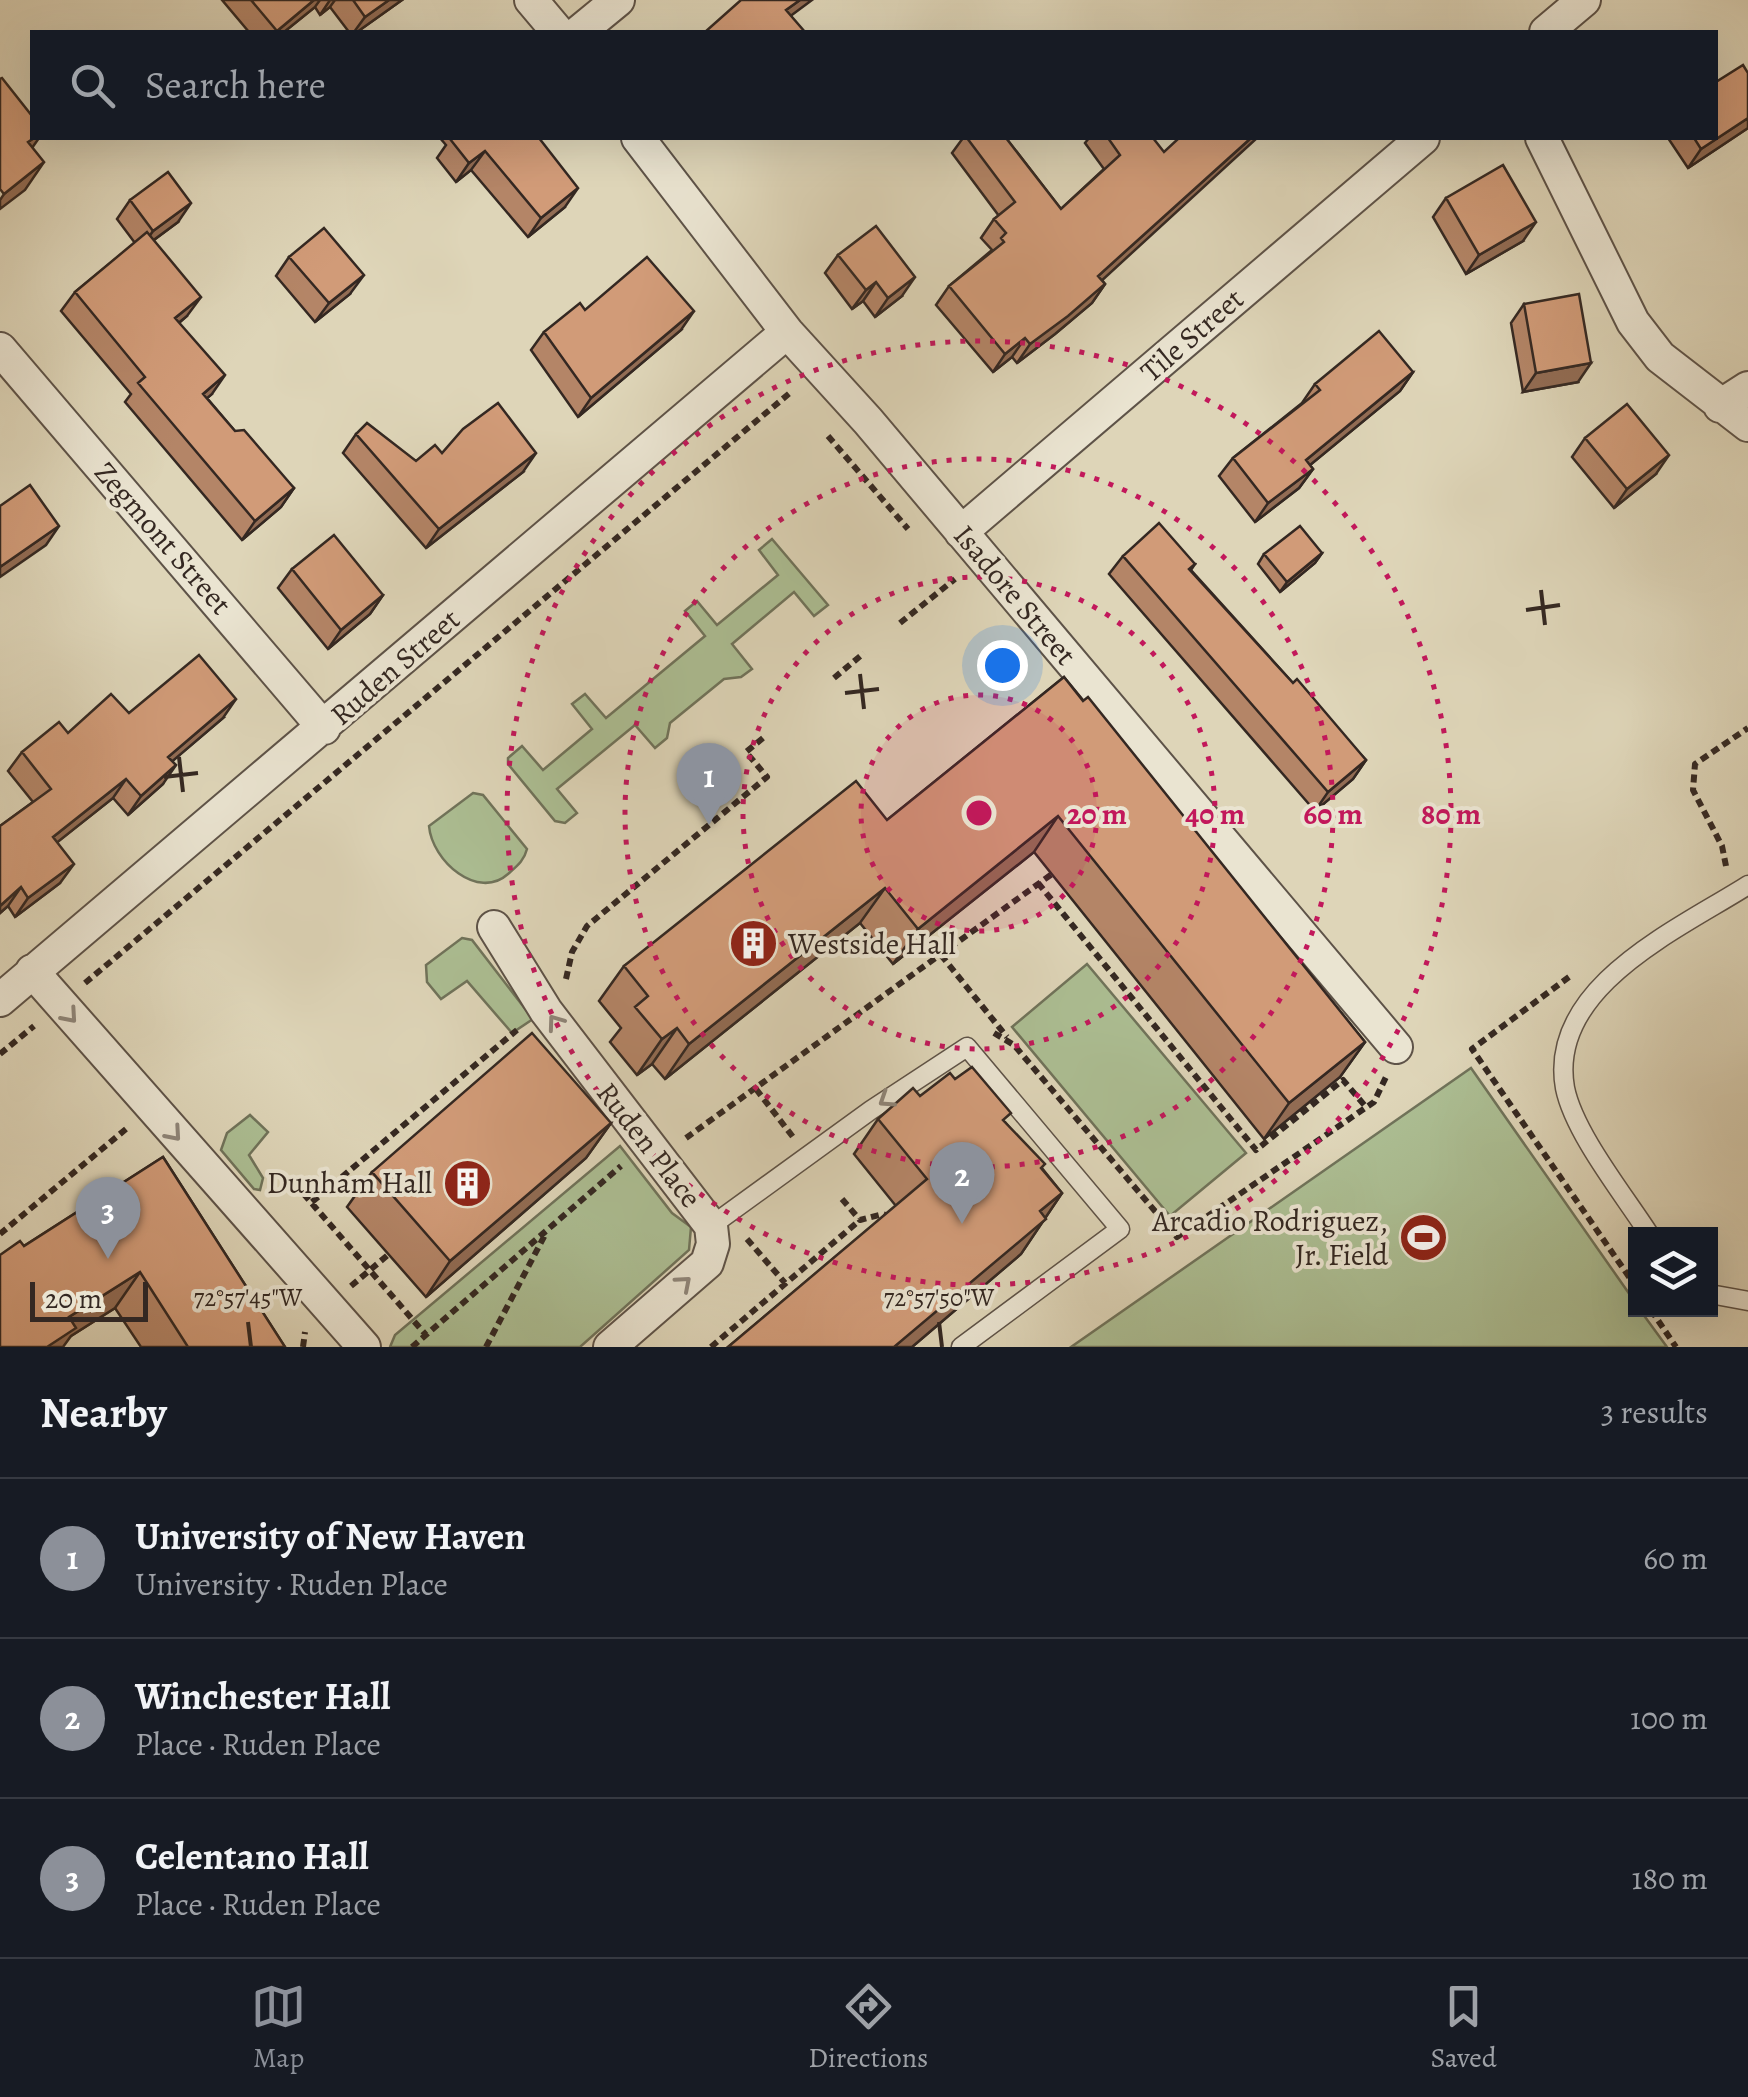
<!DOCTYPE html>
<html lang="en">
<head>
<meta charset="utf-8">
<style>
  :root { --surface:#171b24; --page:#20242c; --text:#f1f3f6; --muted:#9ea1a6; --line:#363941; --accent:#8c9099 }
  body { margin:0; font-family:Alegreya,serif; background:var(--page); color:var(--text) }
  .controls { position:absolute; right:30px; bottom:30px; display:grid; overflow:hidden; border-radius:0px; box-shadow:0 10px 40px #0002 }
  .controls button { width:90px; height:90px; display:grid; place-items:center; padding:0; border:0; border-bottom:2px solid var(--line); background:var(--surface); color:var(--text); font:50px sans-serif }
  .scale { position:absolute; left:30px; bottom:25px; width:118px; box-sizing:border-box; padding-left:10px; border:5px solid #342822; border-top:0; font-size:28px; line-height:35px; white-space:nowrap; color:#342822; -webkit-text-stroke:8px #eae4d1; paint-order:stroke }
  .you { position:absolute; left:1002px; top:665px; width:35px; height:35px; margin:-25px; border:8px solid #fff; border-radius:50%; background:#1a73e8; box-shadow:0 0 0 15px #1a73e833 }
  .badge { display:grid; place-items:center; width:65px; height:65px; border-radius:50%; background:var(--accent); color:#fff; font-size:32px; font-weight:700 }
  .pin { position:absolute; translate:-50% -82px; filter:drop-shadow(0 2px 5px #0008) }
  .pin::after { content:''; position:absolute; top:52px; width:35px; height:30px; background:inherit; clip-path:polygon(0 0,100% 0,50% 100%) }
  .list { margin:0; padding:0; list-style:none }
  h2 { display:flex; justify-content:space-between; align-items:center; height:130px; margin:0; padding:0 40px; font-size:42px }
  h2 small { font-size:32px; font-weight:400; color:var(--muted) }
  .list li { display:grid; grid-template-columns:65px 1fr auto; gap:30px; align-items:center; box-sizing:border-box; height:160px; padding:0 40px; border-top:2px solid var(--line) }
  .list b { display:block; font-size:38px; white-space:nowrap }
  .list p { margin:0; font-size:32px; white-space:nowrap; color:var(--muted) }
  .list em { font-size:32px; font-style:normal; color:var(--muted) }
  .icon { flex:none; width:55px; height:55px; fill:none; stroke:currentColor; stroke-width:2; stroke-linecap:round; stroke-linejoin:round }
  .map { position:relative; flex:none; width:1748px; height:1347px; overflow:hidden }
  .search { position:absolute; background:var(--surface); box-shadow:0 10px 40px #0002; left:30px; right:30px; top:30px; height:110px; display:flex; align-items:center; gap:25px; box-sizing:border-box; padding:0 35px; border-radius:0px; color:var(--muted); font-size:38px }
  .sheet { height:610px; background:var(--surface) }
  nav { display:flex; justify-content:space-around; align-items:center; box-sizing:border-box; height:140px; border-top:2px solid var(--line); background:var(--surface); font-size:28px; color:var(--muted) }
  nav a { display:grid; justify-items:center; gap:5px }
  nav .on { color:var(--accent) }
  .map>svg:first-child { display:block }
  .green { fill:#acbe93; stroke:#70735a; stroke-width:2.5 }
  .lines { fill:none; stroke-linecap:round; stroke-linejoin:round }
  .service-casing { stroke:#5e5348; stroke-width:21 }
  .minor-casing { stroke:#5e5348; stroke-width:36 }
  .path { stroke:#342822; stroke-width:6; stroke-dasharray:8 5; stroke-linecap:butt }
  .service { stroke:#eae4d1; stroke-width:18 }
  .minor { stroke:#eae4d1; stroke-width:32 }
  .wall { fill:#b48567; stroke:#342822; stroke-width:2.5 }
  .shaded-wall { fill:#926c54; stroke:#342822; stroke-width:2.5 }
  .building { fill:#d19b78; stroke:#342822; stroke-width:2.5 }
  .oneway { stroke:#8f867a }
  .ticks { fill:none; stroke:#342822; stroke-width:4 }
  .ring { fill:none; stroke:#c2185b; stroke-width:5; stroke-dasharray:5 10 }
  .labels { text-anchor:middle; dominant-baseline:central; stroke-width:8; stroke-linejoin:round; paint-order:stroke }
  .street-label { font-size:30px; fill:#342822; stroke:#eae4d1 }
  .poi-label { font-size:30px; fill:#342822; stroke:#eae4d1; text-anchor:end }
  .ticks-label { font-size:25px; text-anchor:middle; fill:#342822; stroke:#eae4d1; stroke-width:8; stroke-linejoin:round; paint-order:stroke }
  .centre { fill:#c2185b; stroke:#eae4d1; stroke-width:5 }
  .ring-label { font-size:30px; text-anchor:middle; font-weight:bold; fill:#c2185b; stroke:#eae4d1; stroke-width:8; stroke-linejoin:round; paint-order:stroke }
</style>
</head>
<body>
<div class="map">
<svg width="1748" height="1347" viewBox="0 0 1748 1347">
  <rect width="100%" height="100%" fill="#ded5b8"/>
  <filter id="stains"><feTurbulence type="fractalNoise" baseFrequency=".002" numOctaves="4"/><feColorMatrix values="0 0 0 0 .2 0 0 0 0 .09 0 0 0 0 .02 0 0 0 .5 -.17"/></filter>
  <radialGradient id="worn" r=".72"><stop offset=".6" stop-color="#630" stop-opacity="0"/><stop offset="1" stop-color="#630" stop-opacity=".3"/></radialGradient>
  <path class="green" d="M772,539L828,605L814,616L794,592L732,644L752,669L741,677L724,679L670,723L667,738L655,748L635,725L557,789L577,813L565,823L555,821L508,764V758L522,746L543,770L592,729L572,704L585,694L606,718L705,636L685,611L697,601L717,625L778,575L759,550Z
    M473,793L483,795L527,849C524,861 517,866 508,874C478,901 432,861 429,826Z
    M462,938L472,940L533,1019L512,1033L467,981L441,999L427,982L426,965Z
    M1087,964L1246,1153L1170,1216L1012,1027Z
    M1471,1068L1635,1302L1636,1310H1640L1667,1347H1071Z
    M250,1115L268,1132L249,1155L263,1178L260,1190L254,1189L221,1150L227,1133Z
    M620,1146L672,1213L691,1227L689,1250L580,1347H390L395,1335Z"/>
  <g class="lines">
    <defs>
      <path id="service" d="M711,1226L871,1110L967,1047L1120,1229L961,1347
        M1649,1234C1624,1195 1574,1133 1565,1088C1547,987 1679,929 1748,885
        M1710,1294L1748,1301"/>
      <path id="minor" d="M531,0L558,32
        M579,32L618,0
        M1546,32L1584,0
        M638,138L787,332L868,421L1396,1047
        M1542,138L1633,322L1660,357L1748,425
        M0,349L324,728
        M1720,406L1748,388
        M961,532L1423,138
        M494,927L546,1011L711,1226L713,1244L707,1263L610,1347
        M32,971L364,1347
        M0,1000L787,332"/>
    </defs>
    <use href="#service" class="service-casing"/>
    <use href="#minor" class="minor-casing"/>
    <path class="path" d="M828,436L908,529
      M900,623L955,579
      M834,678L864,653
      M1726,866L1722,846L1693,790L1695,764L1748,728
      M1038,883L1256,1150L1343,1080L1366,1107
      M941,955L1007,1037
      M1569,977L1472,1049L1636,1287
      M566,979L572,952L587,926L767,777L746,752L763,738
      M85,983L791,392
      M994,1033L1014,1045L1177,1237L1374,1102L1386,1077
      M0,1054L34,1026
      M756,1089L793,1137
      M686,1138L1052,874
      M295,1184L426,1335
      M842,1199L860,1220L883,1214L891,1217
      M312,1202L517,1030
      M0,1234L126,1129
      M747,1239L785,1283
      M351,1286L389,1254
      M1651,1310L1676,1347
      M303,1347L305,1332
      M412,1347L621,1166
      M486,1347L546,1233
      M711,1347L860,1220"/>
    <use href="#service" class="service"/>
    <use href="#minor" class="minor"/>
  </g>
  <path class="wall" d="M222,0H402L357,32H349L330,7L320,15L315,7L284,32H249Z
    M1748,128L1688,168L1668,138H1716Z
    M440,138H539L565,207L528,237L471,170L456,182L437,158L446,145Z
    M963,138H1006L1061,209L1104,169L1085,143L1089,138H1153L1102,280L1105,284L1092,303L1055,334L1017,363L1012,357L993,372L936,305L949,286L992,250L981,238L994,219L999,216L952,153Z
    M1446,198L1523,241L1466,274L1433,217Z
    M130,200L178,222L154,240L187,316L179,323L212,394L207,398L235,431L294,488L281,507L242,540L125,402L131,394L61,311L75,292L135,243L117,219Z
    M838,255L902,296L875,317L863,301L852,309L825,273Z
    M289,257L350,294L315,322L276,276Z
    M1524,304L1578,382L1523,392L1511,323Z
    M585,310L681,330L578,417L531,350L544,332Z
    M1413,372L1400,391L1310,465L1313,469L1299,488L1255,522L1219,476L1233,458L1302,403L1315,384Z
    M356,434L416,461L442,453L523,472L426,548L343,453Z
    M1585,438L1656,474L1614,508L1572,457Z
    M1322,553L1315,563L1280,592L1258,564L1264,554Z
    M1123,556L1195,564L1191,570L1293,683L1366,760L1353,779L1315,811L1109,574Z
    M292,569L383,595L370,614L328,649L278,588Z
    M1064,677L1365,1042L1340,1077L1264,1139L1034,852L893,964L860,923L665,1079L652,1064L637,1075L610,1042L621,1028L599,1001L624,966L887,820Z
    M129,713L223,718L172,761L163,784L128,815L113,798L57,842L60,883L15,917L8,906L0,913V826L33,802L8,771L22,752L68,733Z
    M955,1079L1005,1122L1062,1193L1021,1254L912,1347H728L896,1206L854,1154L878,1119Z
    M611,1123L586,1158L426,1297L347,1207L372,1172Z
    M163,1157L285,1347H141L115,1308L71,1336L24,1246Z"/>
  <path class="shaded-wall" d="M314,0H320L315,7L284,32H276Z
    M330,0H335L330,7L320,15Z
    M389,0H402L357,32H354L365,17Z
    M800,0H812L773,29L786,10Z
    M1748,118V128L1688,168L1701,149Z
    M34,138H39L25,158L28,142Z
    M1251,138H1257L1086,295L1098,276Z
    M485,151L471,170L456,182L469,163Z
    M44,162L25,190L0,209V200L4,194Z
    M578,188L565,207L528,237L541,218Z
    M191,203L178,222L140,250L153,231Z
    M1536,222L1523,241L1466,274L1479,255Z
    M364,275L350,294L315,322L329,303Z
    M915,277L902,296L875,317L888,298Z
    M876,282L863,301L852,309L866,290Z
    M1105,284L1092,303L1055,334L1017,363L1030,344Z
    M201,297L187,316L161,337L175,318Z
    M694,311L681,330L578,417L591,398Z
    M1025,338L1012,357L993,372L1005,354Z
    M1591,363L1578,382L1523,392L1536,373Z
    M1413,372L1400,391L1293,479L1306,460Z
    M225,375L212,394L190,413L203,394Z
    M536,453L523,472L426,548L439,529Z
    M1669,455L1656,474L1614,508L1627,489Z
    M1313,469L1299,488L1255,522L1268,503Z
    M294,488L281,507L242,540L255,521Z
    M59,526L46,545L0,577V567Z
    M1322,553L1315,563L1280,592L1287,582Z
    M383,595L370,614L328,649L341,630Z
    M236,699L223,718L155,776L168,757Z
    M1366,760L1353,779L1315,811L1328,792Z
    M176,765L163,784L128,815L141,796Z
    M126,779L113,798L40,856L53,837Z
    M1058,816L1034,852L893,964L918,929Z
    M74,864L60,883L15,917L28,898Z
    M21,887L8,906L0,913V906Z
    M885,888L860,923L665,1079L689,1044Z
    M677,1028L652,1064L637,1075L662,1039Z
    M1365,1042L1340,1077L1264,1139L1289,1103Z
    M611,1123L586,1158L426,1297L450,1261Z
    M1062,1193L1021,1254L912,1347H894L1040,1211Z
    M140,1272L115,1308L71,1336L63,1347H47L69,1317Z"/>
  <path class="building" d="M251,0H314L277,31Z
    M353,0H389L365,17Z
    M741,0H800L786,10L805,32H705Z
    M1743,65L1748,73V118L1701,149L1694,138H1716V82Z
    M2,78L32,116V138H34L28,142L44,162L4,194L0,189V79Z
    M452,138H539L578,188L541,218L485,151L469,163L450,139Z
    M967,138H1006L1061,209L1120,155L1108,138H1153L1164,152L1179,138H1251L1098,276L1105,284L1068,316L1030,344L1025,338L1005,354L949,286L1004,242L1001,238L1006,233L994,219L1015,202Z
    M1503,165L1536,222L1479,255L1446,198Z
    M168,172L191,203L153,231L130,200Z
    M876,226L915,277L888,298L876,282L866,290L838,255Z
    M324,228L364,275L329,303L289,257Z
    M147,232L201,297L175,318L225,375L203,394L235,431L244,430L294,488L255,521L138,383L145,377L75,292Z
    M647,257L694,311L591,398L544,332L580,303L585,310Z
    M1579,294L1591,363L1536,373L1524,304Z
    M1379,331L1413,372L1306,460L1313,469L1268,503L1233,458L1320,390L1315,384Z
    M498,403L536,453L439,529L356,434L367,423L416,461L435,445L442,453L463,429Z
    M1627,404L1669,455L1627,489L1585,438Z
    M30,485L59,526L0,567V506Z
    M1159,523L1195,564L1189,569L1293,683L1297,679L1366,760L1328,792L1123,556Z
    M1300,526L1322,553L1287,582L1264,554Z
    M334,535L383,595L341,630L292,569Z
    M199,655L236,699L168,757L176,765L141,796L126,779L53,837L74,864L28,898L21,887L0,906V826L51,789L22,752L59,722L68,733L111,694L129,713Z
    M1064,677L1083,701L1088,697L1365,1042L1289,1103L1058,816L918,929L885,888L689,1044L677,1028L662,1039L635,1007L648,996L624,966L856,781L887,820Z
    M532,1033L611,1123L450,1261L372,1172Z
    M972,1067L1011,1113L1003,1120L1045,1164L1041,1168L1062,1193L1040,1211L1046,1219L894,1347H728L927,1179L878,1119L913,1088L920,1096L950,1073L955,1079Z
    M163,1157L285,1347H188L140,1272L69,1317L76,1328L47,1347H0V1255L20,1241L24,1246Z"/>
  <defs><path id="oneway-chevron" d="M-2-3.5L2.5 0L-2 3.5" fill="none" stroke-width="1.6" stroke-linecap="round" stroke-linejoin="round" transform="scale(2.5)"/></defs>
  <g class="oneway">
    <use href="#oneway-chevron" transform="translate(70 1016) rotate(49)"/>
    <use href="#oneway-chevron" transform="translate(555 1022) rotate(-126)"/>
    <use href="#oneway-chevron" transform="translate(886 1100) rotate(147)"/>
    <use href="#oneway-chevron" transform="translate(174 1134) rotate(49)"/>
    <use href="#oneway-chevron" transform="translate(684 1283) rotate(-41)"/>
  </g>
  <path class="ticks" d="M1541,590L1545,625M1526,610L1560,605M860,674L864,709M845,693L879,689M179,757L183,792M164,777L198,773M248,1322L251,1347M939,1322L942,1347"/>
  <circle cx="979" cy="813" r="118" fill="#c2185b" fill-opacity=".12"/>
  <g class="ring">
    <circle cx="979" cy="813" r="118"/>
    <circle cx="979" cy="813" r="236"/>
    <circle cx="979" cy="813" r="354"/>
    <circle cx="979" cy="813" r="472"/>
  </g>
  <defs>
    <symbol id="building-disc" viewBox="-11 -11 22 22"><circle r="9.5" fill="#8f2418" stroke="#eae4d1"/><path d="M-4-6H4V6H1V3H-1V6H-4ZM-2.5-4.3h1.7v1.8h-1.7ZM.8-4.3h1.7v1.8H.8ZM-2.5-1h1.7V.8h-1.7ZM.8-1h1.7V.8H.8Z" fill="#fff"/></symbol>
    <symbol id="stadium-disc" viewBox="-11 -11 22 22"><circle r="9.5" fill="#8f2418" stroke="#eae4d1"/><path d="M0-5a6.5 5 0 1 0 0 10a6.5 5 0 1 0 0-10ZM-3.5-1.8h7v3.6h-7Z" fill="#fff"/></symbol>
  </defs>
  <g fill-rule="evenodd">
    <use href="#building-disc" x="726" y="916" width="55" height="55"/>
    <use href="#building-disc" x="440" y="1156" width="55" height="55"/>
    <use href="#stadium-disc" x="1396" y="1210" width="55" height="55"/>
  </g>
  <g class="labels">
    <g class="street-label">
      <text transform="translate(1192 335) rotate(-41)">Tile Street</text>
      <text transform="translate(163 538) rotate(49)">Zegmont Street</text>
      <text transform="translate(1015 595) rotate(50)">Isadore Street</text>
      <text transform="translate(395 667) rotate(-41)">Ruden Street</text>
      <text transform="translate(649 1145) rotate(52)">Ruden Place</text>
    </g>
    <g class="poi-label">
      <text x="788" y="944" text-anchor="start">Westside Hall</text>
      <text x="432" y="1183">Dunham Hall</text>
      <text x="1388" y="1221">Arcadio Rodriguez,<tspan x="1388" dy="34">Jr. Field</tspan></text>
    </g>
  </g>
  <g class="ticks-label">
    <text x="248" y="1306">72°57'45"W</text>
    <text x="939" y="1306">72°57'50"W</text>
  </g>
  <circle cx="979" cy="813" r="15" class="centre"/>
  <g class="ring-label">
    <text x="1097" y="824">20 m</text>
    <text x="1215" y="824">40 m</text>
    <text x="1333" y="824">60 m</text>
    <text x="1451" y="824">80 m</text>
  </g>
  <rect width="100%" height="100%" filter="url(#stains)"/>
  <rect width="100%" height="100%" fill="url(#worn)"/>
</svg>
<div class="controls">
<button><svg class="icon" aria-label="layers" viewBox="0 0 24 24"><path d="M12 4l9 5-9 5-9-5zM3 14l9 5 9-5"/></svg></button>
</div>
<div class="scale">20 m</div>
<div class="you"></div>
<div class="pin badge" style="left:709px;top:825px">1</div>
<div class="pin badge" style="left:962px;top:1224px">2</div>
<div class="pin badge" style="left:108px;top:1259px">3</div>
<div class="search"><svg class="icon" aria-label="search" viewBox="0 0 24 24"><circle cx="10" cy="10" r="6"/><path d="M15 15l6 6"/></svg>Search here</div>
</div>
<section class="sheet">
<h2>Nearby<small>3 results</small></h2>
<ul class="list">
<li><span class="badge">1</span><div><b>University of New Haven</b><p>University · Ruden Place</p></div><em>60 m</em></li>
<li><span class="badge">2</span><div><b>Winchester Hall</b><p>Place · Ruden Place</p></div><em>100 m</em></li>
<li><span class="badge">3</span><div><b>Celentano Hall</b><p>Place · Ruden Place</p></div><em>180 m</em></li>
</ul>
</section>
<nav>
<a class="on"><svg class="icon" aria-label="map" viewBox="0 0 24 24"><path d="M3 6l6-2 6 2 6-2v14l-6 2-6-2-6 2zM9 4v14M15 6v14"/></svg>Map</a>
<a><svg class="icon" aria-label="directions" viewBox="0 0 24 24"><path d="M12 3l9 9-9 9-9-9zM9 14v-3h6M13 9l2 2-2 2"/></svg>Directions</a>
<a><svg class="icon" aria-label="saved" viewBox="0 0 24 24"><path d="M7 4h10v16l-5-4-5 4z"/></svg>Saved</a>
</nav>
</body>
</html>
